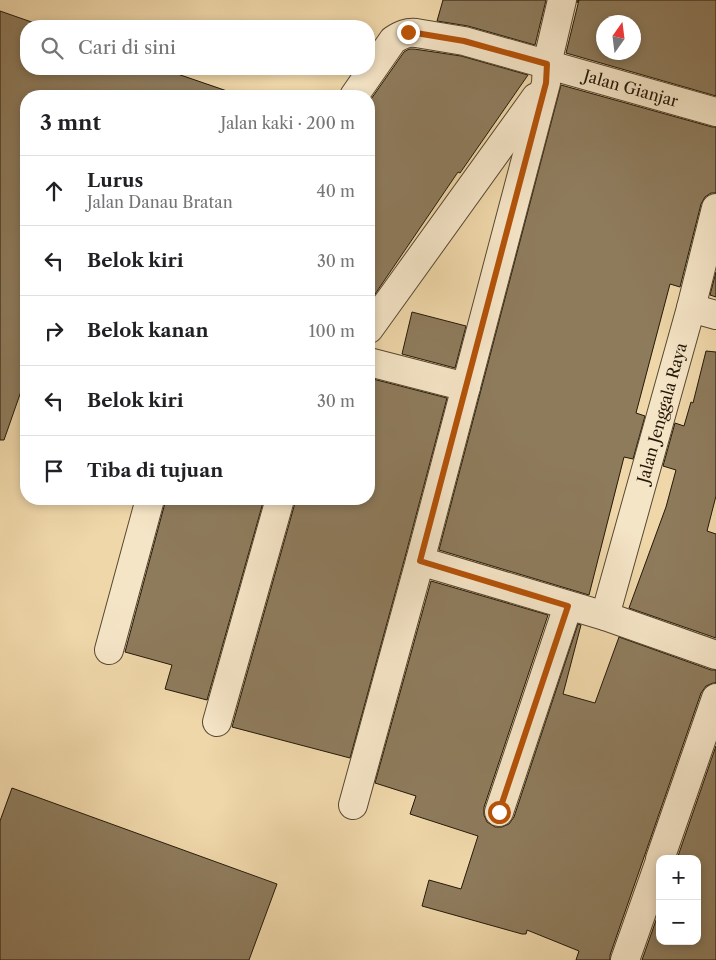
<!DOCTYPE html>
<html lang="id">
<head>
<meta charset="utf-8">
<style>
  :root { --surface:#fff; --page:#f2f2f2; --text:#202124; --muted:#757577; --line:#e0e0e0 }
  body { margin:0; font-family:"Libre Caslon Text",serif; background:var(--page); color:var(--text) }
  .controls { position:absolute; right:15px; bottom:15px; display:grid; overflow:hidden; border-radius:10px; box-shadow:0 2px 8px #0003 }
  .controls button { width:45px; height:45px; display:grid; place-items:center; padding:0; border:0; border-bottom:1px solid var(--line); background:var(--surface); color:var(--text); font:25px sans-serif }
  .compass { position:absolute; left:596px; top:15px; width:45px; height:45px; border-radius:50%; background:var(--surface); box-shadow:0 2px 8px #0003; rotate:14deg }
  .stop { position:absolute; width:15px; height:15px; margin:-11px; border:4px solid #b45309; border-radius:50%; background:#fff }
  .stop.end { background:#b45309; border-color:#fff; box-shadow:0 1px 5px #0008 }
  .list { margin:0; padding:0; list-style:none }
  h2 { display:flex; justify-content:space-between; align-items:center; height:65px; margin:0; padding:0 20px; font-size:21px }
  h2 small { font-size:16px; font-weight:400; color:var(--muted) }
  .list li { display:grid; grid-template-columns:32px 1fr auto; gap:15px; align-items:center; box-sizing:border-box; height:70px; padding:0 20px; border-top:1px solid var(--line) }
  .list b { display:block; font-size:19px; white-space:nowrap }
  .list p { margin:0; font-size:16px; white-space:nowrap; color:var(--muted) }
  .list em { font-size:16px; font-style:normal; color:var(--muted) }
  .icon { flex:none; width:28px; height:28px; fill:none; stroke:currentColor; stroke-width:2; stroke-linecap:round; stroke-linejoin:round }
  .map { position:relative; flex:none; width:716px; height:960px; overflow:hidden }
  .search { position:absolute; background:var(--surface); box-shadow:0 2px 8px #0003; left:20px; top:20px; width:355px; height:55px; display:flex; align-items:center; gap:12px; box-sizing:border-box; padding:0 18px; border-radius:20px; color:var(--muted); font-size:19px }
  .panel { position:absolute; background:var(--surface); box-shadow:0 2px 8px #0003; left:20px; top:90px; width:355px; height:415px; border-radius:20px }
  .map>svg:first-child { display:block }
  .building { fill:#8e7b5c; stroke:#241809; fill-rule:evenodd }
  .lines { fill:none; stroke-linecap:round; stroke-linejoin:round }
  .street-casing { stroke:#574831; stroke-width:30 }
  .street { stroke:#f5e5c7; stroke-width:28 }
  .route { stroke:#b45309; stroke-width:6 }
  .labels { text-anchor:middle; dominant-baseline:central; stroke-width:4.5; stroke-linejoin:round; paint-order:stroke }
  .street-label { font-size:16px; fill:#241809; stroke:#f5e5c7 }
</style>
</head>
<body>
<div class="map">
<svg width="716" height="960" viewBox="0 0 716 960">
  <rect width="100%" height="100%" fill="#efd7a9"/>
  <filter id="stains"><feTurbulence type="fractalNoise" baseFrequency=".004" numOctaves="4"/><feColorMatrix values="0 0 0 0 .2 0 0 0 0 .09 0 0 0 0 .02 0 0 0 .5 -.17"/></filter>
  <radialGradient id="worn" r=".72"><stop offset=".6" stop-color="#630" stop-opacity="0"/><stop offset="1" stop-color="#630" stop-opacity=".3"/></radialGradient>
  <path class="building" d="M443,0H546L535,45L468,26L437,21Z
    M577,0H716V96L566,53L579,0L577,3ZM604,22H634V52H604Z
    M0,11L43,26H26V69H163L230,92V96H26V377L4,440H0Z
    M409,49H414L461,56L528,75L460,173L458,172L369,303V102L404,52Z
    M561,85L712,127H716V193H711L705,197L701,204L680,287L670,284L636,413L645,416L633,459L624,457L589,595L439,550Z
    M716,272V297L710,295Z
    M412,312L466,326L455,368L402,354Z
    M706,351L716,352V496L707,531L716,534V638L629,608L666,507L676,470L663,466L675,423L684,426L691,402L693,403Z
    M369,378L447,398L405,557L350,758L232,727L295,503V499H369Z
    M165,499H264L207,700L165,689L172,665L125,652L165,503Z
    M431,581L548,615L484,807V815L487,822L495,827H502L509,824L514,817L578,624L581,625L563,694L595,703L619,637L711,670H716V683H713L706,686L701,693L610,955V960H576L579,951L527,930L526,934H522L422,906L429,880L461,889L478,836L410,814L416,796L375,783Z
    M716,746V960H642L660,909V941H697V859H677Z
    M12,788L277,884L249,960H0V821Z"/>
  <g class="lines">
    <defs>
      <g id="street">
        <path id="s1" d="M354,96L393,40C401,35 407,32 416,33L464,41L716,112"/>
        <path d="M691,308L716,315"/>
        <path d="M369,329L536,97"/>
        <path d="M369,362L466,387"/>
        <path d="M420,561L605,616L716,655"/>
        <path id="s2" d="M605,616L691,308L716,208"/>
        <path d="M109,650L150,499"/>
        <path d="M217,722L280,499"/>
        <path d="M353,805L420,561L546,83L547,64L562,0"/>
        <path d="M499,812L568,606"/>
        <path d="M660,859L716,698"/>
        <path d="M625,960L660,861"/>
      </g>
    </defs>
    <use href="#street" class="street-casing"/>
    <use href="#street" class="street"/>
  </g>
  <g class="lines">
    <path class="route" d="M408,32L416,33L464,41L547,64L546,83L420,561L568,606L499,812"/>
  </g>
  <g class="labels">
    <g class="street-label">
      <text stroke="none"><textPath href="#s1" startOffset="315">Jalan Gianjar</textPath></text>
      <text stroke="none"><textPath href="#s2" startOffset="211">Jalan Jenggala Raya</textPath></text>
    </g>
  </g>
  <rect width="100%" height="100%" filter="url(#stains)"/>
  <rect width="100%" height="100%" fill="url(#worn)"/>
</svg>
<div class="controls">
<button>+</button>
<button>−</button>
</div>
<svg class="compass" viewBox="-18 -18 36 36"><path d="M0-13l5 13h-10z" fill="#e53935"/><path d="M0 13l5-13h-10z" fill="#757577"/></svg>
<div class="stop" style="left:499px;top:812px"></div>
<div class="stop end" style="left:408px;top:32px"></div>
<div class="search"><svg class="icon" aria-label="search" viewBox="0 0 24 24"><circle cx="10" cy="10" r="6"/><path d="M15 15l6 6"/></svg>Cari di sini</div>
<section class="panel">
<h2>3 mnt<small>Jalan kaki · 200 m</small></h2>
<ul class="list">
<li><svg class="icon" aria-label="ahead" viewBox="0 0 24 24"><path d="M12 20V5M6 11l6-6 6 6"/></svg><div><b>Lurus</b><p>Jalan Danau Bratan</p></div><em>40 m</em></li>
<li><svg class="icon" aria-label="left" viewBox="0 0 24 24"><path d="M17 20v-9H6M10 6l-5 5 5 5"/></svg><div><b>Belok kiri</b></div><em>30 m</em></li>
<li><svg class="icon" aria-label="right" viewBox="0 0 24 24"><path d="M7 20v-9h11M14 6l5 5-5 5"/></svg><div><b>Belok kanan</b></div><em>100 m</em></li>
<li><svg class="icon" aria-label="left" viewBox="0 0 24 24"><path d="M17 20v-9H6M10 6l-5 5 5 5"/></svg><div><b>Belok kiri</b></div><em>30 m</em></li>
<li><svg class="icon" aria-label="arrive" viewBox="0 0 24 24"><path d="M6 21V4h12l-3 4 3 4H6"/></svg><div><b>Tiba di tujuan</b></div></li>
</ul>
</section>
</div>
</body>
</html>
